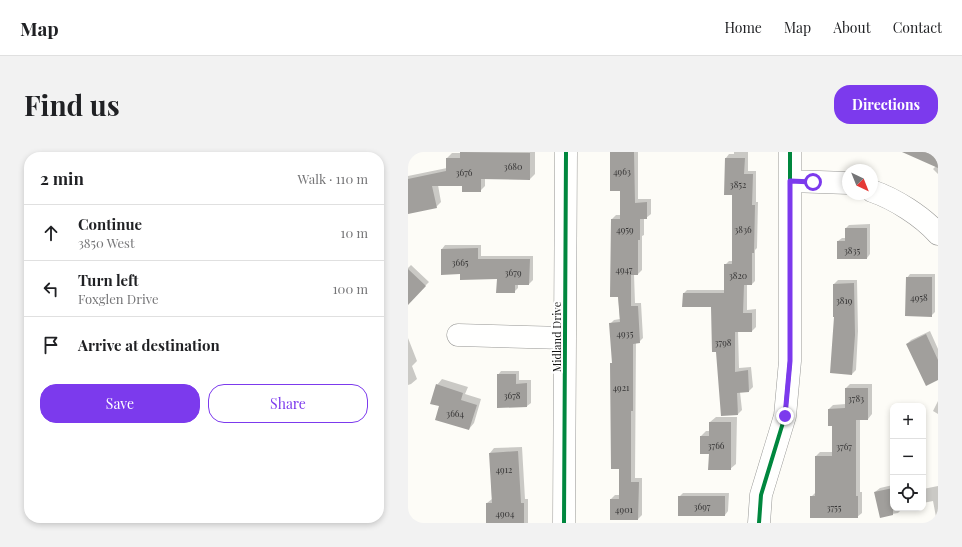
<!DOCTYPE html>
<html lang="en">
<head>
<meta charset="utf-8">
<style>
  :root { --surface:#fff; --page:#f2f2f2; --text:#202124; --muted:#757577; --line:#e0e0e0; --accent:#7c3aed }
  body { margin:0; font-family:"Playfair Display",serif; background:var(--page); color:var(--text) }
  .controls { position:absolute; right:12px; bottom:12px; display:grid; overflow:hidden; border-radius:8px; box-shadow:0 2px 6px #0003 }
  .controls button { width:36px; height:36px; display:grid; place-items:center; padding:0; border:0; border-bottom:1px solid var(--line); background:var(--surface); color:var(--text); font:20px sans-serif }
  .compass { position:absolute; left:434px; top:12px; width:36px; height:36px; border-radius:50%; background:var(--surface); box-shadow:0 2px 6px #0003; rotate:137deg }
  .stop { position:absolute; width:12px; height:12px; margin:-9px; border:3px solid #7c3aed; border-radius:50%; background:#fff }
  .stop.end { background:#7c3aed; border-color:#fff; box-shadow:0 1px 4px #0008 }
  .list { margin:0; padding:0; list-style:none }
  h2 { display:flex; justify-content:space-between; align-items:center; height:52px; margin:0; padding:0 16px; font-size:17px }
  h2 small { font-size:13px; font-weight:400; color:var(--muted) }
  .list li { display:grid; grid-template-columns:26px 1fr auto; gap:12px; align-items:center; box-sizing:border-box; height:56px; padding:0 16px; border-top:1px solid var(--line) }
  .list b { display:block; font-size:15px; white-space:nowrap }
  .list p { margin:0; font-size:13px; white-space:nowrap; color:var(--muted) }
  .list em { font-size:13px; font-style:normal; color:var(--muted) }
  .actions { display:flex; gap:8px; padding:12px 16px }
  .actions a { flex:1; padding:9px 0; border:1px solid var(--accent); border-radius:16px; text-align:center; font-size:14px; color:var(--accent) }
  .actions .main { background:var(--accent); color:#fff }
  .icon { flex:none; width:22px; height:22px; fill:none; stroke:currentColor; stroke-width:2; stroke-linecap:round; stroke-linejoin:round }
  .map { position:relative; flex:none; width:530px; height:371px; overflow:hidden; border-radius:16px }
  header { display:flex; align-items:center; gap:24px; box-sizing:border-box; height:56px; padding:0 20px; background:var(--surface); border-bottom:1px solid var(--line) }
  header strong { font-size:19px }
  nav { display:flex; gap:22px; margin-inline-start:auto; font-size:14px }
  .intro { display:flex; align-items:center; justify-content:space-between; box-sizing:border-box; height:96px; padding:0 24px }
  h1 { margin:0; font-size:28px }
  .button { padding:10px 18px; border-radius:16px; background:var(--accent); color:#fff; font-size:14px; font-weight:700 }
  main { display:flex; gap:24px; padding:0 24px }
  aside { flex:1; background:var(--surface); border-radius:16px; box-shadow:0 2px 6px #0003 }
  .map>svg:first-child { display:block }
  .shadow { fill:#0003 }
  .building { fill:#a19f9c }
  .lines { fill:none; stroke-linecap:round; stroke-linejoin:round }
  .minor-casing { stroke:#979795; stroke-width:23 }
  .minor { stroke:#fffffe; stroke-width:22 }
  .cycleway-casing { stroke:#fff; stroke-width:6 }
  .cycleway { stroke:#00873e; stroke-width:4 }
  .route { stroke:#7c3aed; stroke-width:5 }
  .labels { text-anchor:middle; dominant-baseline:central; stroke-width:4; stroke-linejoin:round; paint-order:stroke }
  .number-label { font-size:9px; fill:#353434 }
  .street-label { font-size:11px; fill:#111; stroke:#fff }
</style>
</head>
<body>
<header>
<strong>Map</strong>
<nav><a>Home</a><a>Map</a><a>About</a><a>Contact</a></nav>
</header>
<div class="intro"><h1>Find us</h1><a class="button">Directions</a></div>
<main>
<aside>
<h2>2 min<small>Walk · 110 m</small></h2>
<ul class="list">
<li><svg class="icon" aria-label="ahead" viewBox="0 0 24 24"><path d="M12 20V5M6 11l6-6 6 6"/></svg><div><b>Continue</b><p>3850 West</p></div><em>10 m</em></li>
<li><svg class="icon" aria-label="left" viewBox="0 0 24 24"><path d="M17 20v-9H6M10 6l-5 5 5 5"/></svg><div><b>Turn left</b><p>Foxglen Drive</p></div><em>100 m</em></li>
<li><svg class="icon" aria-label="arrive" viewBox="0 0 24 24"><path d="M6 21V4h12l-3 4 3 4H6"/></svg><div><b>Arrive at destination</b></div></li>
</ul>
<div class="actions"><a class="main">Save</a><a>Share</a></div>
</aside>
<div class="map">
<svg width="530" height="371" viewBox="0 0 530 371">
  <rect width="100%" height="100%" fill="#fdfcf7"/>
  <path class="shadow" d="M53,0H127V22L122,27L77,26V34L72,39L55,33H30L33,50L28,55L0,61V24L39,16V6L44,1H53Z
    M204,0H230V47H243V62L238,66H236V83L234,84V118L230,122H226L227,151H233L235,186L231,190H228L227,326H234V363L230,367L203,347L207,343H212V316L203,212L205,210L202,172L206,168L212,167L204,67L208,63H213V38Z
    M326,0H340V19H348V50H350L349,96L347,98V129L344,132H339V158L348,157V175L344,179H330L331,216L343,215L345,235L341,239L332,240L334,258L330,262L304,154L276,141L279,138H317V113L321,109H325V42H317L318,6L321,2H326Z
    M496,0H530V22L525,17L528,14Z
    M462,72V102L459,106L430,89L434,86H438V76L441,73Z
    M37,93H73V104H125V128L121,132H110V136L106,140L90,126L53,121L34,97Z
    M3,113L21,130L0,151V116Z
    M502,122H527V160L523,164L499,126Z
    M430,128H449L450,179L448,218L444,222L428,164L426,132Z
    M522,179L530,197V227L499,192L503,188Z
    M0,186L9,209L4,214L9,227L3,232L0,233Z
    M93,219H111V228H123V251L119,254L90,223Z
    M34,227L60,235L57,242L73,247L66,271L61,277L32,254L29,233Z
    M442,232H464V262L460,267H452V340H454V361L449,365L403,345L408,340V304L412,300H425V273L421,257L425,253L438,252V236Z
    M530,249V262L525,259Z
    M308,265H329L328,312L322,317L302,301L293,284L298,279H302V270Z
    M114,295L117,347H120V371H79V351L84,347L82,301L86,296Z
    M485,333V356H495L490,361L473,364L467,340L472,336Z
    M530,334V364L528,365L525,349L515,351V337Z
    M275,341H321L320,359L317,363L271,345Z"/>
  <path class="building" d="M52,0L122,1V28L73,27V40H54V34H24L29,56L0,62V27L38,19V6H52Z
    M202,0H226L227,51L239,50V67H232V88H230V123H223V154H230L232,191L225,192V259H223V330H231L230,368H202V347H211V317H203L202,211H204L201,171L212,170L210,145H202L203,67H212V39H202Z
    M494,0H530V16Z
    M317,6H337L336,22H345L344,53H347L346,101H344V133H336L335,161H344V180H327V220L340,218L341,240L329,241L330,263L313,264L308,200H304L303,155H274L275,141H316V112H324V43H316Z
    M437,76H459V107H429V89H437Z
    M70,96V107H122L121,133H107V141H88L89,127L52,128V122L33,123V97Z
    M0,117L18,134L0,153Z
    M498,125H524V165L497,164Z
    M446,131L447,183L444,223L422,221L426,165H425V132Z
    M518,182L530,208V228L518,234L498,192Z
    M89,222H108V232L119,231V255L89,256Z
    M28,232L55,241L53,248L69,253L61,278L27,268L31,254L22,252Z
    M437,236H460V268H448V344H450V366H402V344H407V304H424V274H420V257L437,256Z
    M301,270H323V318H300L301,302H292V284H301Z
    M110,299L113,351H116V371H78V351H84L81,301Z
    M485,336V363L472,366L466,340Z
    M270,344H317V364H270Z"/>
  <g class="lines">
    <defs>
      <path id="minor" d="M382,29L440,31
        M464,39C487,47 514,64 530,82
        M50,183L157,186
        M156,371L158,0
        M351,371L353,343L377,264L382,209V0"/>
    </defs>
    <use href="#minor" class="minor-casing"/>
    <use href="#minor" class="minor"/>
    <defs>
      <path id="cycleway" d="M156,371L158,0
        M351,371L353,343L377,264L382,209V0"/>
    </defs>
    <use href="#cycleway" class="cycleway-casing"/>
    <use href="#cycleway" class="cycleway"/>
  </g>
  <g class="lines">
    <path class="route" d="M377,264L382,209V29L405,30"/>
  </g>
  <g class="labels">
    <g class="number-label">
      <text x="105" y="14">3680</text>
      <text x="214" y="19">4963</text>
      <text x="56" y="20">3676</text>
      <text x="330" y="32">3852</text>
      <text x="217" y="77">4959</text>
      <text x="335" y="77">3836</text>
      <text x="444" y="98">3835</text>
      <text x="52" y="110">3665</text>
      <text x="216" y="117">4947</text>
      <text x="105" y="120">3679</text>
      <text x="330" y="123">3820</text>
      <text x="511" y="145">4958</text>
      <text x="436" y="148">3819</text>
      <text x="217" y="181">4935</text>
      <text x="315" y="190">3798</text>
      <text x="213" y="235">4921</text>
      <text x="104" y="243">3678</text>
      <text x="448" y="246">3783</text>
      <text x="47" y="261">3664</text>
      <text x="308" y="293">3766</text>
      <text x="436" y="294">3767</text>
      <text x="96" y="317">4912</text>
      <text x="294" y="354">3697</text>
      <text x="426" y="355">3755</text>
      <text x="216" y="357">4901</text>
      <text x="97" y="361">4904</text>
    </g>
    <g class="street-label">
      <text transform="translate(148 185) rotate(-90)">Midland Drive</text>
    </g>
  </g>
</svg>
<div class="controls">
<button>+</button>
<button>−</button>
<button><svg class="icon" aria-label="locate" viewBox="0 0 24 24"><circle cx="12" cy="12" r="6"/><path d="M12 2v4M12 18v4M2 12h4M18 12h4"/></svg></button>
</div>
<svg class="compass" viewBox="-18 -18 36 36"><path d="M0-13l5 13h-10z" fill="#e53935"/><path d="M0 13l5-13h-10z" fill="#757577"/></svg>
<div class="stop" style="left:405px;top:30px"></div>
<div class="stop end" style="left:377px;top:264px"></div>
</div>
</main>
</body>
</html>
